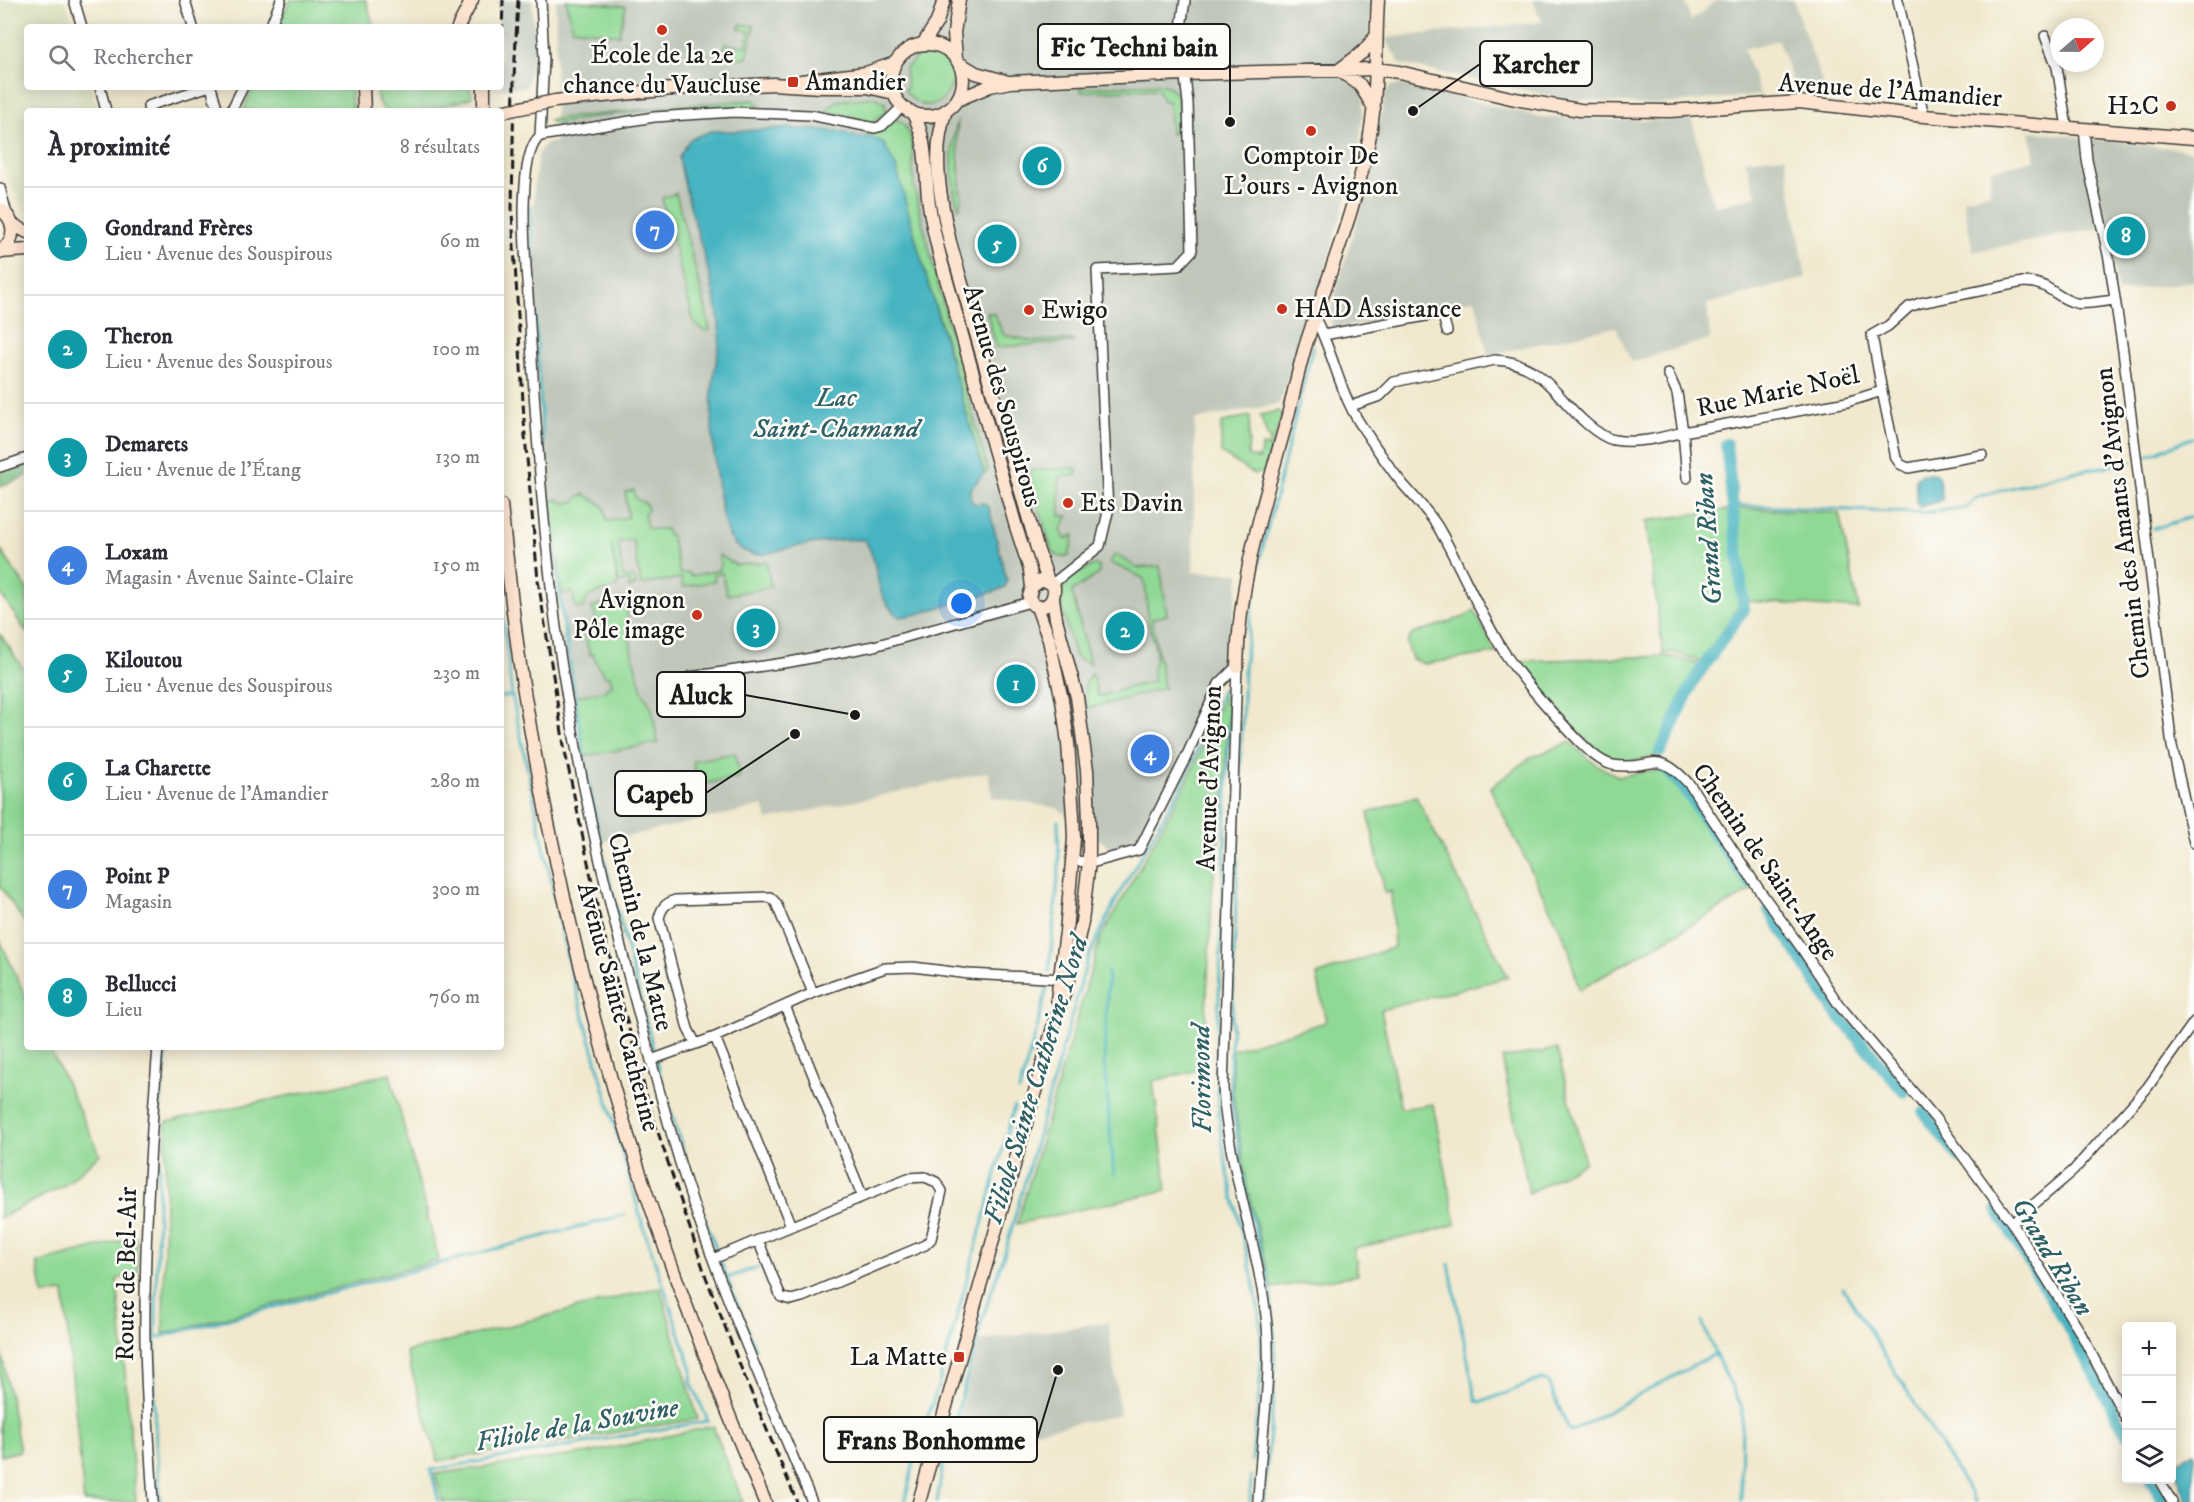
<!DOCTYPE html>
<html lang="fr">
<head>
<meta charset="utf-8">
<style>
  :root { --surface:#fff; --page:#f7f7f7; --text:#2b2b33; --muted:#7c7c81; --line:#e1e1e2; --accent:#db2777 }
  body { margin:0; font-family:"IM FELL DW Pica",serif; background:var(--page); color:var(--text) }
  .controls { position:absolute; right:18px; bottom:18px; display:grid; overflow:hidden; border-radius:6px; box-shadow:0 3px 15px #0003 }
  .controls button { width:54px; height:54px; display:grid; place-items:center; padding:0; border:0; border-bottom:2px solid var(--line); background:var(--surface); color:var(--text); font:30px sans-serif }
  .compass { position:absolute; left:2050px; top:18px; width:54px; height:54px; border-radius:50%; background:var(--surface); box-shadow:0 3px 15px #0003; rotate:70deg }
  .you { position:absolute; left:962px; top:604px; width:21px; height:21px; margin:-15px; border:4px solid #fff; border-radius:50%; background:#1a73e8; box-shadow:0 0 0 9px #1a73e833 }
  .badge { display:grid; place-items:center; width:39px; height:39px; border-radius:50%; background:var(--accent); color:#fff; font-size:20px; font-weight:700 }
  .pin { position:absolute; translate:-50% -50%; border:3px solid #fff; box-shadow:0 2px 6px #0006 }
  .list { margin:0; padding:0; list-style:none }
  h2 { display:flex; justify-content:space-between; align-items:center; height:78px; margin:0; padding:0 24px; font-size:26px }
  h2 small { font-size:20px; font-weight:400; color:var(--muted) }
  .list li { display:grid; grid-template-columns:39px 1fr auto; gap:18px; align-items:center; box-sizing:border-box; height:108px; padding:0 24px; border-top:2px solid var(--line) }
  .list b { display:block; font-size:22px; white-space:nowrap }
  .list p { margin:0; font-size:20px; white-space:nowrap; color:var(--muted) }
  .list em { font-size:20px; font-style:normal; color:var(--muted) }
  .icon { flex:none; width:33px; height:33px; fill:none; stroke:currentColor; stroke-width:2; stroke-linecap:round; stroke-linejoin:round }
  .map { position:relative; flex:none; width:2194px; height:1502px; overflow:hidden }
  .search { position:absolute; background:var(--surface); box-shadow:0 3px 15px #0003; left:24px; top:24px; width:480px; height:66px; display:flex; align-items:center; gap:15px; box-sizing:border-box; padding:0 21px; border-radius:6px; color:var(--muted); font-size:22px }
  .panel { position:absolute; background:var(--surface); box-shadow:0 3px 15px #0003; left:24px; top:108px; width:480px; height:942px; border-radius:6px }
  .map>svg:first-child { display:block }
  .built { fill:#dadfbd }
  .industrial { fill:#c0c7ba }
  .green { fill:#90d995; stroke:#567a58; stroke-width:1.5 }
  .forest { fill:#74b97e; stroke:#486a4d; stroke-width:1.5 }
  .water { fill:#46b4c1; stroke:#31686e; stroke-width:1.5 }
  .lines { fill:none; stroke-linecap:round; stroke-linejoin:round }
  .stream { stroke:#46b4c1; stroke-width:3 }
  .canal { stroke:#46b4c1; stroke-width:12 }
  .street-casing { stroke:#3c3b37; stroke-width:12 }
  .secondary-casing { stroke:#3c3b37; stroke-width:15 }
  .street { stroke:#fff; stroke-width:9 }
  .secondary { stroke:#fde4d0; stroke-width:12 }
  .rail { stroke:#1c1c1c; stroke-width:3; stroke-dasharray:9 4.5; stroke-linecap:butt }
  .secondary-bridge-casing { stroke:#3c3b37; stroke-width:15; stroke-linecap:butt }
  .secondary-bridge { stroke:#fde4d0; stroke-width:12 }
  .poi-dot { fill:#c8321e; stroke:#fdfcf7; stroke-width:2 }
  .labels { text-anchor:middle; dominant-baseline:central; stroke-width:5; stroke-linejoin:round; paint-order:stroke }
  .poi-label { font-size:26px; fill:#1c1c1c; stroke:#fdfcf7; text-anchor:start }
  .street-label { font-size:26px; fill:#1c1c1c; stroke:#fdfcf7 }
  .water-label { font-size:27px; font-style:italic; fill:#2f6066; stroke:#fdfcf7 }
  .leader { fill:none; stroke:#1c1c1c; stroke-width:2 }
  .callout-dot { fill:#1c1c1c; stroke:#fdfcf7; stroke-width:2 }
  .callout { fill:#fdfcf7; stroke:#1c1c1c; stroke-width:2 }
  .callout-label { font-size:27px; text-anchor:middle; font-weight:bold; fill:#1c1c1c }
</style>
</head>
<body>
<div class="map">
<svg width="2194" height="1502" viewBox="0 0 2194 1502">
  <rect width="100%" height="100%" fill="#fdfcf7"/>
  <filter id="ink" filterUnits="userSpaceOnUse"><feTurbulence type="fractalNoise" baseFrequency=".0167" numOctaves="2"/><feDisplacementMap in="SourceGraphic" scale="12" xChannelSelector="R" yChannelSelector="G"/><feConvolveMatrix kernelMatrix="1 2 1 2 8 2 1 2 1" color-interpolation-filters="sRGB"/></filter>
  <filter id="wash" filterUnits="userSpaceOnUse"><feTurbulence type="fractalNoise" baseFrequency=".008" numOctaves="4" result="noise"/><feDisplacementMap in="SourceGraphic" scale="24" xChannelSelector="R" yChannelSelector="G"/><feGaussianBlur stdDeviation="1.35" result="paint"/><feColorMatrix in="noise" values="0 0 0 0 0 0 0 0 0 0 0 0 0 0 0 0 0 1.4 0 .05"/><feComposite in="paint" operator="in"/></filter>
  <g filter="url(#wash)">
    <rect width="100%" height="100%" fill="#f1e8ce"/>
    <path class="built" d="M0,0H65L74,27H27V87H91L98,111H27V217L8,178L0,152Z"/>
    <path class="industrial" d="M498,0H532L535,47L526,87L496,89V87H501V27H498Z
      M556,0H1372L1359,155L1306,332L1279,404L1195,420L1193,572L1240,573L1228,648L1223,664L1148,824L1133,841L1114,848L1105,844L1057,808L992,797L988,772L768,820L763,806L602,842L563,646L539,428L534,187L538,154L545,144L555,142Z
      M1533,0H1684L1691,21L1717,0H1793L1826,93L1796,91L1778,40L1744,49L1760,95L1648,105L1563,98L1400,64L1385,38L1542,22Z
      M1402,84L1540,117L1659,121L1692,120L1714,207L1757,196L1745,160L1785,156L1806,278L1707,304L1710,339L1631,362L1616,327L1488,355L1475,299L1332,330L1330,312L1361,207L1379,128L1385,96L1390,86Z
      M2030,131L2194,151V281L2118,292L2106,227L1973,252L1963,199L1990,193L1991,170L2035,160Z
      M1108,1322L1120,1415L952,1447L978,1341Z"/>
    <path class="green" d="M290,0H366L374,27H278Z
      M566,0L626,6L619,35L572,28Z
      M740,24L754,26L747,58L722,57L725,44L746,46L749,31L739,29Z
      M925,54C984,57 936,138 905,90L907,87L905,69L917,57Z
      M1160,84L1170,87L1178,97L1179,133L1171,134L1169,102L1163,101L1158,89L1081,92V88Z
      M253,87H351V100L354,111H243Z
      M377,87H470L472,97C457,104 403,115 388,111C378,108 375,95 377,87Z
      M875,97L885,103L886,112L872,122L826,111L837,101Z
      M753,100L759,105V108C712,106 665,108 619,114C597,116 575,121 554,124L549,120L672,106Z
      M896,119C921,131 909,168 915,191C937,284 962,378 988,471L984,473L940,320L883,142L863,134L882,131Z
      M958,120L957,134L961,200L959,209C950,186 950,142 958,120Z
      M676,193L704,302L710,330L704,331L694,323L662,198Z
      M987,312L994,314L1004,335L1032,341L1072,340L1074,342L996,347Z
      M1278,411L1282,414L1263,473L1254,474L1221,453V426L1223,422L1250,416L1248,456L1259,459L1262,446L1268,447L1270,439L1268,438L1260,415Z
      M1077,468L1076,475L1059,477L1060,516H1068L1061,530L1065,539L1074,535L1069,556L1060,557L1052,551L1028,470Z
      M634,490L635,498L646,504L648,510L644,514L647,527L651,529H666L668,535H671L680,574L689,573L691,576L720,570L719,555L736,565L766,562L771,587L727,595L722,573L714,575L715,581L683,587L681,578L641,585L633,540L618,542L623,577H634L636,585L629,588V581L619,582L611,544L618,586L589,596L583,608H575L573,592L562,594L551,501L558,499L564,503L574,502L578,497L585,494L604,506L607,521L628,517L625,492Z
      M1736,508L1839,513L1859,609L1747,601Z
      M1731,509L1739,607L1701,661L1670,652L1663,654L1646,521Z
      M0,549L27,589V633L0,593Z
      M1116,554L1137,568L1160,566L1167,615L1152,619L1164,688L1087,709L1085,683L1092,673L1098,696L1154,681C1150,666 1157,665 1156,653C1155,642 1150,631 1148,620C1146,606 1148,592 1143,578L1109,562Z
      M1094,565L1099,566V574L1072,591L1090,664L1075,657L1060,602V592L1070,578Z
      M625,598L632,654L642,690L652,709L658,743L585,756L573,697L607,690V687L612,685L610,676H604L602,669H599L593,654L590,655L584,634L596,631L599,627L592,607Z
      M1474,610L1496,653L1424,664L1412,659L1407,643L1412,634L1464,617Z
      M0,634L27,674V926L0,886Z
      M1668,656L1699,663L1654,757C1644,758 1631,763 1621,762C1592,758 1537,685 1519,661Z
      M1229,690L1224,806L1213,881L1203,1069L1153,1081L1167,1190L1017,1224L1100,939L1186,784L1226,691Z
      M1570,742L1595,764L1619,777C1634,774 1649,768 1664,773C1683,780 1738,869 1752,890L1579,990L1568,945L1490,788L1530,758Z
      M735,753L740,777L697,785L693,761Z
      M1416,796L1508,977L1381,1010L1401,1109L1433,1104L1456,1224L1426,1233L1354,1248L1358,1275L1272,1288L1247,1188L1233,1094L1232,1050L1326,1022L1317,975L1394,947L1391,891L1385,894L1368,813Z
      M0,940L27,1000V1047H49L100,1154L65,1185L0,1218Z
      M1557,1049L1585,1162L1529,1193L1502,1058Z
      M390,1074L439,1260L163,1334L166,1122Z
      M136,1237L138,1274L117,1279L136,1502H84L64,1292L43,1295L37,1263Z
      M660,1287L698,1419L438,1461L406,1352Z
      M0,1344L20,1451L0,1456Z
      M713,1426L743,1502H443L435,1474L589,1453Z"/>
    <path class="forest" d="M27,463V476L0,487V470Z"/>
    <path class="water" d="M782,128L838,131L861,138L871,137L883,142L897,169L920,255L984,473L970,490L971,501L976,504L984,503L989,508L1007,581L1005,587L996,591L914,615L899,617C870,592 883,570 865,540C842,538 816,543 793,547C778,549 759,560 745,551C740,549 734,544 731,539C717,520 710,418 712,392C713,369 722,347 719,324C712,267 688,213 679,157L690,139L711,131H744Z
      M1923,474H1933L1938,476L1943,500L1919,507L1916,501V478Z
      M2194,1452V1502H2187L2173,1464Z"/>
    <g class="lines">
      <path class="stream" d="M531,206L535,315L545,480
        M2142,458L2194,437
        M1733,505L1921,513L1966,508L1977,497L2063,474L2131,462
        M548,519L583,751L603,855L661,1079L701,1209L727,1278
        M2153,529L2194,516
        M1231,691L1217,1047C1217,1076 1217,1105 1221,1133C1229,1197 1252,1257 1260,1320C1265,1367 1256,1415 1252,1461
        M501,697L512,695
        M1108,971L1104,1062L1114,1174
        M1049,972L1059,867L1058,821
        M1019,1091L1035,1036L1047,988
        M2080,1155L2091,1144
        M2022,1220L2064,1184
        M1449,1264L1476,1401L1482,1402L1542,1379L1548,1382L1570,1432L1715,1354
        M1843,1288L1976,1502
        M1702,1322L1715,1354L1742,1407L1741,1502
        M156,1338L624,1215
        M755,1349L727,1278L759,1267
        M160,1502L154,1408L160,1106L167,1047
        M439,1502L431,1470L708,1421L691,1382L692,1370L644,1229L568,961L512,695L501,603
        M905,1502L916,1452L939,1383L1014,1107
        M937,1502L942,1470L983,1316L1005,1252L1088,958L1117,898L1182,785L1223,689
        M1250,1502L1251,1476
        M1263,1502L1273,1402L1275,1344L1270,1286L1246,1195L1232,1105L1230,1075L1244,668L1255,579L1313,346"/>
      <path class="canal" d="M1660,752L1694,680L1744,609L1726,444
        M1664,768C1687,786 1698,811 1714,834C1725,851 1738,867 1750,883
        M1769,910L1834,1010L1904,1092
        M1924,1113L1960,1158
        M1997,1209L2070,1330L2126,1434
        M2151,1480L2163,1502"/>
    </g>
  </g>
  <g filter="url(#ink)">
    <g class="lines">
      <defs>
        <path id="street" d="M74,0L82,27
          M185,0L193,27
          M1898,0L1924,116
          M270,27L281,0
          M2045,36L2057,67L2067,127
          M100,87L106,111
          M211,87L218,111
          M149,111L148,106L207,87
          M231,111L243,87
          M2084,128L2087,160L2109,259L2123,351L2172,746L2194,843
          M540,136C514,157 527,275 529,309C535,415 542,521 556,627C574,756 603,883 637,1008C653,1067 668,1127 687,1185C722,1293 768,1397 812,1502
          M540,136L654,117L734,112L810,115L875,128L882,126L903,106
          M540,136L544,59L541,0
          M0,188L7,214
          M1315,318C1333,352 1339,390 1359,422C1372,442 1386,463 1401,482C1413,496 1428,511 1438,527C1462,569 1480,615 1506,655C1526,685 1552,713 1576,738C1586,748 1599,762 1613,765C1653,772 1654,745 1690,785L1760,891L1802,949L1839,1005L1935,1118L2012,1223L2080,1332L2126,1419
          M1324,335L1442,313L1447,331
          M1882,391L1896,458L1900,464L1908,468L1982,455
          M1351,406L1380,396L1394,382L1495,360C1542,362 1555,396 1587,424C1594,430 1604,438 1614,440C1638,444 1660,438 1683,432L1677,393L1668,373
          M0,467L27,458
          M1687,478L1683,432L1847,402L1882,391L1872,335L1888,326L1909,307L1920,303L2023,282C2051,282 2054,298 2076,303C2087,305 2103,301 2115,300
          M1052,584L1100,546L1108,512L1097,270L1178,266L1192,251L1188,103L1180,34L1185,0
          M1237,666L1223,1088C1228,1169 1259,1245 1267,1325C1272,1381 1260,1445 1258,1502
          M689,677L790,662L874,646L1030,602
          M1071,861L1095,862L1139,850L1186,757L1219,684L1237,666
          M785,1006L862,1195
          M715,1037L791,1226
          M696,1044L688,1029L659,918C662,907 665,904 675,900L770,897L776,903L813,993
          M651,1060L715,1037L813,993L885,968L913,967L969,974L1064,979
          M925,1177L936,1182L942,1191L931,1239L925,1245L802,1297L791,1300L781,1297L758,1240L908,1178Z
          M2012,1223L2073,1171L2147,1088L2194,1022
          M713,1259L758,1240
          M2159,1480L2172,1502
          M153,1502C150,1449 146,1396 145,1343C144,1244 150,1145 158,1047"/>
        <path id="secondary" d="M458,27L472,0
          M923,44L937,22L944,0
          M891 80a36 36 0 1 1 72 0a36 36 0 1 1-72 0Z
          M956,59L954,33L959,0
          M959,63L976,73L1005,81
          M801,81L866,73L895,63
          M363,87L364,111
          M484,87V111
          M672,89L773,84L820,87H867L894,93
          M957,100L990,86L1010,82L1184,74L1376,69L1399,72L1515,99L1580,110L1670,111L1799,102L1924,116L2194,138
          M1374,108L1360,85L1339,70L1363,52L1376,36
          M946,110C931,152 940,199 950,242L1037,548L1048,581L1054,587C1055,600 1047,611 1033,605L1029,597L1032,587L1040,581H1048
          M912,112C927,136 925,169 928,196C930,217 935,236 940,257L1016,527L1030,570L1032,587
          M0,209C16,220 17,240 0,251
          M12,224L27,232
          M0,252L27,250
          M501,505C508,567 514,630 524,691C551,858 591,1025 644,1186C679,1293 721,1398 765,1502
          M1037,607L1049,640L1062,700L1068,743L1073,816L1074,838L1066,932L1057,999
          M1237,666C1239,579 1263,506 1286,423C1293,397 1298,370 1306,344C1328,276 1355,210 1369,140C1378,94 1375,47 1378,0
          M919,1502L1054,1024L1069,979L1082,922L1089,862V823L1087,770L1077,697L1056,619L1053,598"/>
      </defs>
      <use href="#street" class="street-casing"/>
      <use href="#secondary" class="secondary-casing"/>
      <use href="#street" class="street"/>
      <use href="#secondary" class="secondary"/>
      <path class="rail" d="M518,0L514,78L512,212L525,436L538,580L565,752L599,915L649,1105L706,1277L739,1363L797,1502
        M502,34L503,0"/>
      <defs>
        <path id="secondary-bridge" d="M501,112L555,101L672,89"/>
      </defs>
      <use href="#secondary-bridge" class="secondary-bridge-casing"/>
      <use href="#secondary-bridge" class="secondary-bridge"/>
    </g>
  </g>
  <g class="poi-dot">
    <circle cx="662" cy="30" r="6"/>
    <rect x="787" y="76" width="12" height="12" rx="3"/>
    <circle cx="2171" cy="106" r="6"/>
    <circle cx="1311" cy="131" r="6"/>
    <circle cx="1282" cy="309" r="6"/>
    <circle cx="1029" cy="310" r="6"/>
    <circle cx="1068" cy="503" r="6"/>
    <circle cx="697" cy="615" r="6"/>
    <rect x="953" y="1351" width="12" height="12" rx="3"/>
  </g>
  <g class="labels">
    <g class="poi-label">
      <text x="662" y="55" text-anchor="middle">École de la 2e<tspan x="662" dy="30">chance du Vaucluse</tspan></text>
      <text x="805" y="82">Amandier</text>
      <text x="2159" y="106" text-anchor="end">H2C</text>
      <text x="1311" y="156" text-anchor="middle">Comptoir De<tspan x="1311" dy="30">L'ours - Avignon</tspan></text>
      <text x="1294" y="309">HAD Assistance</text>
      <text x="1041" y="310">Ewigo</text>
      <text x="1080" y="503">Ets Davin</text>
      <text x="685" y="600" text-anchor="end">Avignon<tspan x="685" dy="30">Pôle image</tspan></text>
      <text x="947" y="1357" text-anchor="end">La Matte</text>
    </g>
    <g class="street-label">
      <text transform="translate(1890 91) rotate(4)">Avenue de l'Amandier</text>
      <text transform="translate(1778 392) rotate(-12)">Rue Marie Noël</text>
      <text transform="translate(1002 396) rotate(74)">Avenue des Souspirous</text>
      <text transform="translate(2123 523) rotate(-97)">Chemin des Amants d'Avignon</text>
      <text transform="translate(1210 778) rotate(-88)">Avenue d'Avignon</text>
      <text transform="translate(1765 862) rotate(55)">Chemin de Saint-Ange</text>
      <text transform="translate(640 932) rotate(76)">Chemin de la Matte</text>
      <text transform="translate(618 1007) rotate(75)">Avenue Sainte-Catherine</text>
      <text transform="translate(127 1274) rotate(-89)">Route de Bel-Air</text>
    </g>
    <g class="water-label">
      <text x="836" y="398">Lac<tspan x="836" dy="31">Saint-Chamand</tspan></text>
      <text transform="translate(1709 539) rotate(-94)">Grand Riban</text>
      <text transform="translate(1202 1079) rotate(-91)">Florimond</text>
      <text transform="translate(1036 1080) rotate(-73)">Filiole Sainte Catherine Nord</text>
      <text transform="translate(2052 1257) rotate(59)">Grand Riban</text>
      <text transform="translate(577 1425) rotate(-10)">Filiole de la Souvine</text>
    </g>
  </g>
  <path class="leader" d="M1230 122L1230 46M1413 111L1480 64M855 715L745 695M795 734L706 793M1058 1370L1037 1439"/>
  <g class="callout-dot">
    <circle cx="1230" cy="122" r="6"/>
    <circle cx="1413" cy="111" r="6"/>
    <circle cx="855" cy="715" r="6"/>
    <circle cx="795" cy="734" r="6"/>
    <circle cx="1058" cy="1370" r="6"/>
  </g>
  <g class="callout">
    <rect x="1038" y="24" width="192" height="45" rx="6"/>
    <rect x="1480" y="41" width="112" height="45" rx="6"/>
    <rect x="657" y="672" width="88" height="45" rx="6"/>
    <rect x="615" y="771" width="91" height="45" rx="6"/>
    <rect x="824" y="1417" width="213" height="45" rx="6"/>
  </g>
  <g class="callout-label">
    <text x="1134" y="56">Fic Techni bain</text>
    <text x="1536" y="73">Karcher</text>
    <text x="701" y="704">Aluck</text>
    <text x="660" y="803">Capeb</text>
    <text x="931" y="1449">Frans Bonhomme</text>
  </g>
</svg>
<div class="controls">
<button>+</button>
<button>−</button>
<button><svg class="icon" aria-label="layers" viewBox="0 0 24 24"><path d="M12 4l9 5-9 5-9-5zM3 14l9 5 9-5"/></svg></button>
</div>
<svg class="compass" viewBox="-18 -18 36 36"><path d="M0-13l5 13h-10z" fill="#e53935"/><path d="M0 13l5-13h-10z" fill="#7c7c81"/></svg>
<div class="you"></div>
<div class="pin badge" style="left:1016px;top:684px;background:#0f9aa8">1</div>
<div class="pin badge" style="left:1125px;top:631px;background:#0f9aa8">2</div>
<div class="pin badge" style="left:756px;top:628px;background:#0f9aa8">3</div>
<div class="pin badge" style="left:1150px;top:754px;background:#3f7fe0">4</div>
<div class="pin badge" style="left:997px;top:244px;background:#0f9aa8">5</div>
<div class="pin badge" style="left:1042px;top:166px;background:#0f9aa8">6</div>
<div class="pin badge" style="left:655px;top:230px;background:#3f7fe0">7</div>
<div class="pin badge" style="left:2126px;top:236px;background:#0f9aa8">8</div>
<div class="search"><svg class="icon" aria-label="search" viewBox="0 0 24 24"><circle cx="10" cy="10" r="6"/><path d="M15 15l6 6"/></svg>Rechercher</div>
<section class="panel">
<h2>À proximité<small>8 résultats</small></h2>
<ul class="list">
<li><span class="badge" style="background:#0f9aa8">1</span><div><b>Gondrand Frères</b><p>Lieu · Avenue des Souspirous</p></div><em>60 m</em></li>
<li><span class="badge" style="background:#0f9aa8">2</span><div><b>Theron</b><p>Lieu · Avenue des Souspirous</p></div><em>100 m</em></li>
<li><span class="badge" style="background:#0f9aa8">3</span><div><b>Demarets</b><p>Lieu · Avenue de l'Étang</p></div><em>130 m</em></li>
<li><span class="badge" style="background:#3f7fe0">4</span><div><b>Loxam</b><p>Magasin · Avenue Sainte-Claire</p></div><em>150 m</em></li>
<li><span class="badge" style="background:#0f9aa8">5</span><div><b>Kiloutou</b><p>Lieu · Avenue des Souspirous</p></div><em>230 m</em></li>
<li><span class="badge" style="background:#0f9aa8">6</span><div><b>La Charette</b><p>Lieu · Avenue de l'Amandier</p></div><em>280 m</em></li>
<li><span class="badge" style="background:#3f7fe0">7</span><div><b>Point P</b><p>Magasin</p></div><em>300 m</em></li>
<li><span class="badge" style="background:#0f9aa8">8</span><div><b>Bellucci</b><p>Lieu</p></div><em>760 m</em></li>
</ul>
</section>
</div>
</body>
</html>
